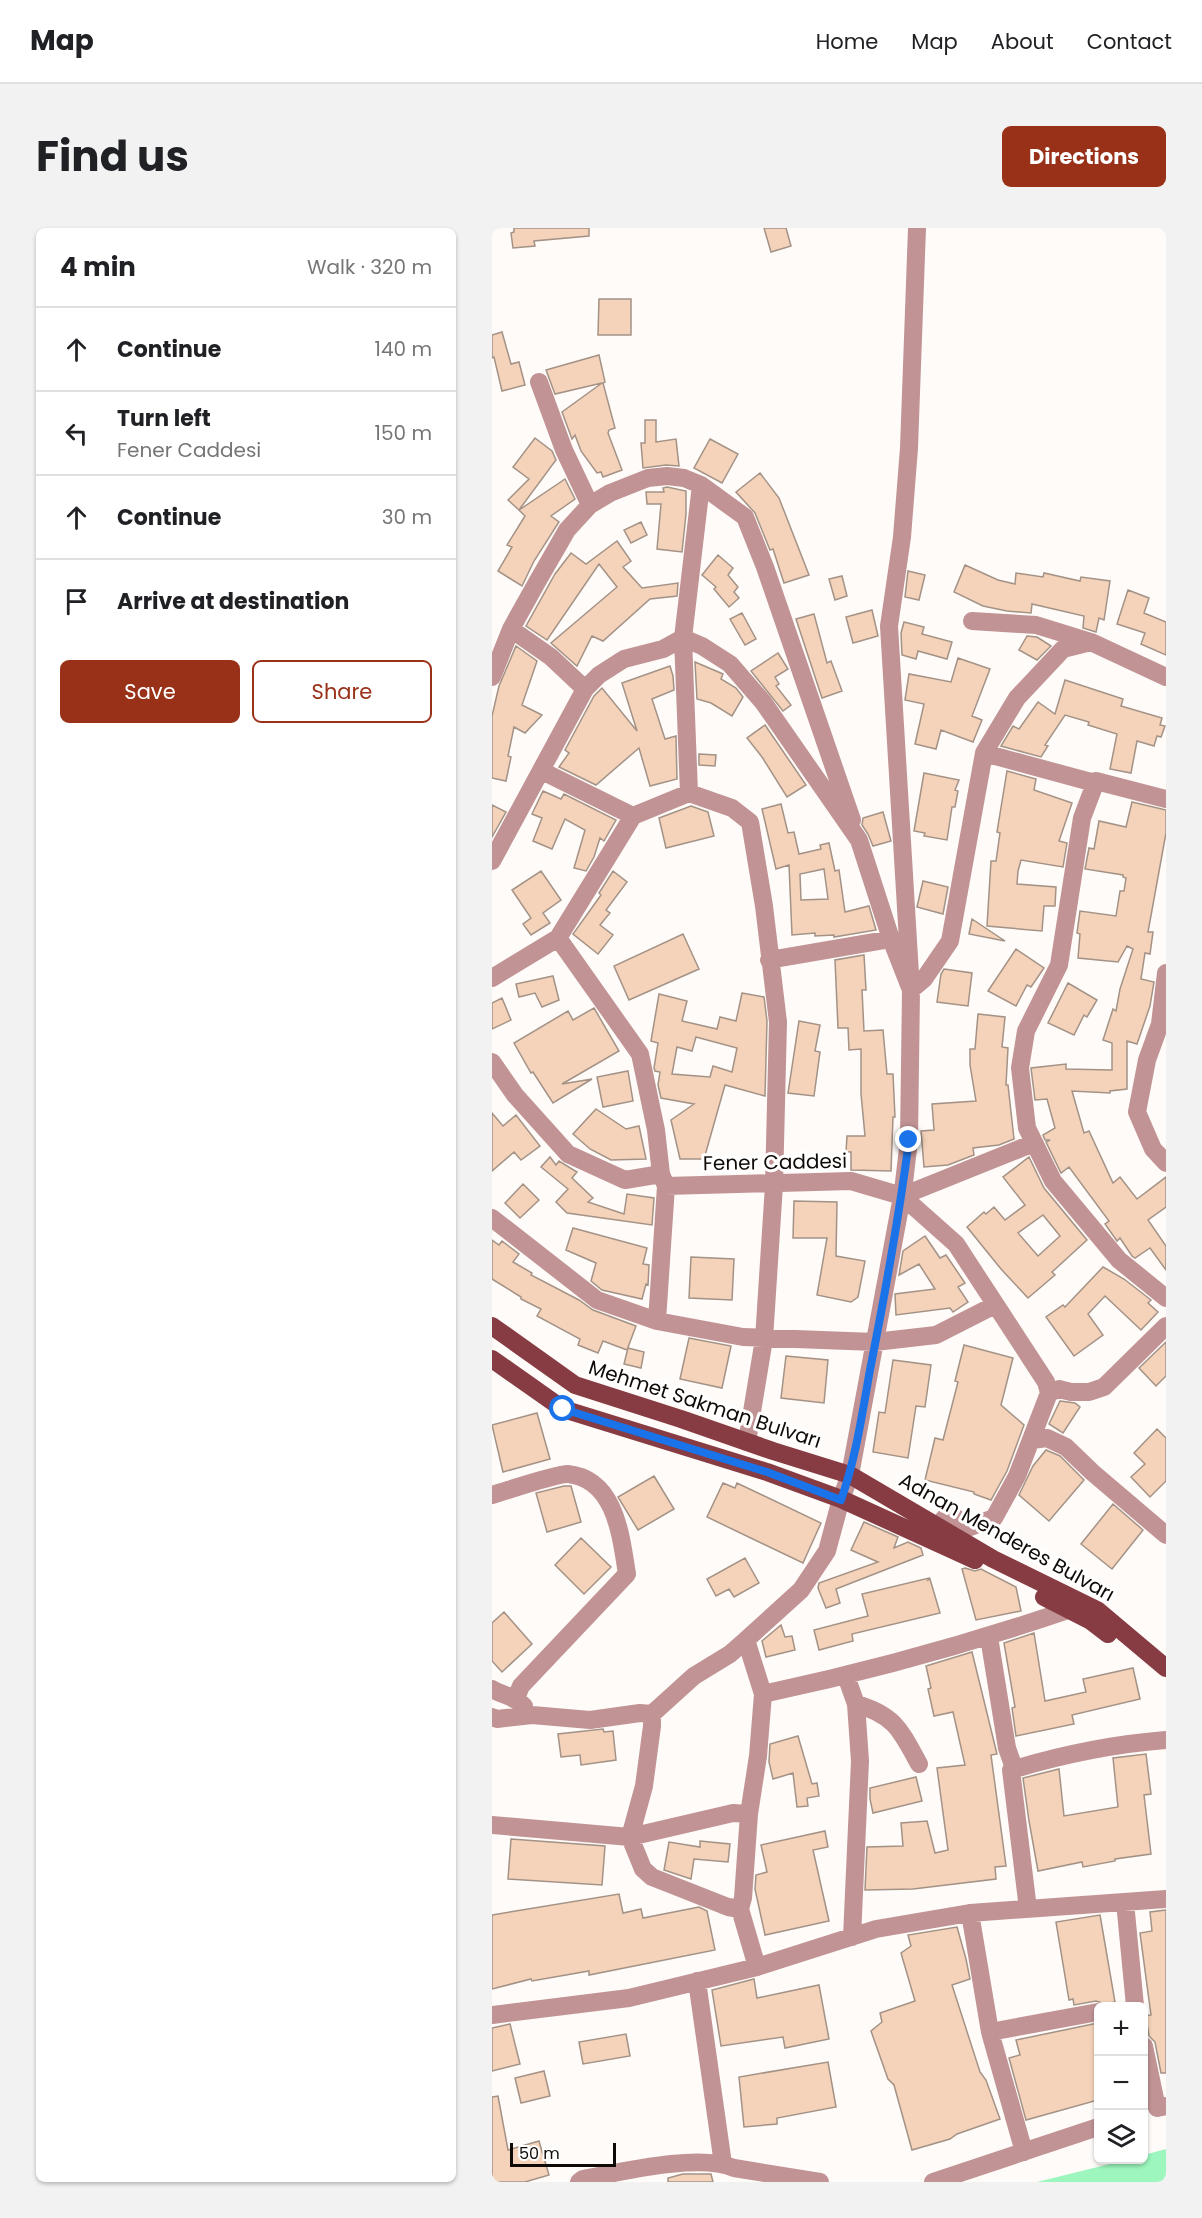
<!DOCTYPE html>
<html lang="en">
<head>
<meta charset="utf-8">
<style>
  :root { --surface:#fff; --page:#f2f2f2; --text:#202124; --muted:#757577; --line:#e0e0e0; --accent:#993118 }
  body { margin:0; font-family:Poppins,sans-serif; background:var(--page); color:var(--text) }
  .controls { position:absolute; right:18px; bottom:18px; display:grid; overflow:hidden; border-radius:9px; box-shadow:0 2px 4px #0004 }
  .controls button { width:54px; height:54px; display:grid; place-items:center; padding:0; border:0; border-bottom:2px solid var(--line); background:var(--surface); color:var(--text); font:30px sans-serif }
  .scale { position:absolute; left:18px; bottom:15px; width:106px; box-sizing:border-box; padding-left:6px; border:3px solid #100a06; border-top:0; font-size:16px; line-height:21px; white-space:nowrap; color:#100a06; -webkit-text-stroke:4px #fff; paint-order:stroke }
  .stop { position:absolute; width:18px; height:18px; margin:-14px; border:4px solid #1a73e8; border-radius:50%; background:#fff }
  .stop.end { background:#1a73e8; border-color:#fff; box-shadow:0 2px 6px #0008 }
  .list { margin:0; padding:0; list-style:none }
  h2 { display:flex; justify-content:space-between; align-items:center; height:78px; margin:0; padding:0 24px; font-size:26px }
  h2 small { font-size:20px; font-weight:400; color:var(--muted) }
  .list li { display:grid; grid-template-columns:39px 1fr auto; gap:18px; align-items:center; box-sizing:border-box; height:84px; padding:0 24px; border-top:2px solid var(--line) }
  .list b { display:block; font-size:22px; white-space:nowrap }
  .list p { margin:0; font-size:20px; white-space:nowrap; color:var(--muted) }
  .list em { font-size:20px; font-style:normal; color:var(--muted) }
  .actions { display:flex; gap:12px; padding:18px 24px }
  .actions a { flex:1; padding:14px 0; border:2px solid var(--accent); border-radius:9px; text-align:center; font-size:21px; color:var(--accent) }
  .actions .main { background:var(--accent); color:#fff }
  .icon { flex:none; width:33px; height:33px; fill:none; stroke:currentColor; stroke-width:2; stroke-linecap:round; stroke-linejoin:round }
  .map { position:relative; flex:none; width:674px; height:1954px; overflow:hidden; border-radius:9px }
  header { display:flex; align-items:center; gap:36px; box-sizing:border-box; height:84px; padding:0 30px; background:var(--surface); border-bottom:2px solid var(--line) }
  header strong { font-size:28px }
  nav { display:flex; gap:33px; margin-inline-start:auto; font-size:21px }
  .intro { display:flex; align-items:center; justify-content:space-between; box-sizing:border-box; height:144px; padding:0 36px }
  h1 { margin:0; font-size:42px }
  .button { padding:15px 27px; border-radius:9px; background:var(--accent); color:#fff; font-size:21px; font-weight:700 }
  main { display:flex; gap:36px; padding:0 36px }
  aside { flex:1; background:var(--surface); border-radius:9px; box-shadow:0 2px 4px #0004 }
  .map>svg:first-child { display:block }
  .green { fill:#9cf6bd }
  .building { fill:#f4d3ba; stroke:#a49286; stroke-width:1.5; fill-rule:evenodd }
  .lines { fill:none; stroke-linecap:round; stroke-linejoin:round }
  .minor { stroke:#c19395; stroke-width:18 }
  .major { stroke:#873b43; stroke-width:18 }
  .route { stroke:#1a73e8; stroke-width:8 }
  .labels { text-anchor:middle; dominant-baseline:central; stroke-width:6; stroke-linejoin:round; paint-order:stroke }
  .street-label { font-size:20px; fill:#100a06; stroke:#fff }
</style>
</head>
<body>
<header>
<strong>Map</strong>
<nav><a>Home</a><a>Map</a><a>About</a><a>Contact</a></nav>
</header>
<div class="intro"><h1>Find us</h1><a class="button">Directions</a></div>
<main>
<aside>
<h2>4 min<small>Walk · 320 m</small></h2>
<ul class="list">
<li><svg class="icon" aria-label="ahead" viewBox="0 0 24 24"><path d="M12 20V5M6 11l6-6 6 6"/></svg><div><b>Continue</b></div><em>140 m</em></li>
<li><svg class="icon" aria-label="left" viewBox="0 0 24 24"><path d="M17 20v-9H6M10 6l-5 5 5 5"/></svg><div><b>Turn left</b><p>Fener Caddesi</p></div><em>150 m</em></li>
<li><svg class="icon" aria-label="ahead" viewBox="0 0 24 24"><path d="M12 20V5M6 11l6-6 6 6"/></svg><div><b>Continue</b></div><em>30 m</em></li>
<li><svg class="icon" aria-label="arrive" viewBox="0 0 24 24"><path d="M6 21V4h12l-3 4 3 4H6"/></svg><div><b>Arrive at destination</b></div></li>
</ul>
<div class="actions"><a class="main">Save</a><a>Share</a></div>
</aside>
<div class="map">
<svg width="674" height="1954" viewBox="0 0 674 1954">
  <rect width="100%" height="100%" fill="#fefbf8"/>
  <path class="green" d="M674,1921V1954H545L634,1932H652V1927Z"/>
  <path class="building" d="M22,0H97V8L42,13L43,18L21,20L19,5L22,4Z
    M272,0H294L299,18L279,24Z
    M107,71H139V107H106Z
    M10,104L19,136L27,134L33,157L10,163L2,129L0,130V107Z
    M107,127L113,154L111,155L123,200L117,202L116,205L130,242L111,249L109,244L105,245L89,223L83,207L80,211L70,184L110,155L63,166L54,142Z
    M153,192H164V214L184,211L187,238L174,237L151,240L149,215H153Z
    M43,210L60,223L64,232L27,282L16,272L37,251L21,239Z
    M218,211L246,226L230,255L202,240Z
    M268,245L287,270L317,347L292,355L281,321L278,322L263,285L244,264Z
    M73,251L83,271L59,288L67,294L42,333L30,358L6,343L20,319L15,317L33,288L27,282Z
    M175,259L194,263V286L190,324L165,321L169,276H155L154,264H172L171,260Z
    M149,294L155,307L139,315L132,302Z
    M125,313L139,333L131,339L150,360L186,355L185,368L158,371L111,413L100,408L85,438L59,415L125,359L107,336L55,412L34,398L63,346L79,325L94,336Z
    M226,327L241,340L236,347L246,359L242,364L247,370L237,379L222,361L224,359L210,347Z
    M473,337L506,352L523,356L524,345L551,349L552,345L588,353L589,349L618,353L612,392L607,390L604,404L591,400L592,388L540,376L539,385L515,383L491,378L462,364Z
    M416,343L433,347L427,372L413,369Z
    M350,348L355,368L343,372L337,351Z
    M636,362L657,370L652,385L674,394V427L649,416L653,405L625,396Z
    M380,382L386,408L361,415L354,389Z
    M250,385L264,411L253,417L238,391Z
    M322,386L335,435L339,433L350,463L330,470L304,391Z
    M412,394L432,399L430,406L460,414L455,431L426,423L424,431L410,427L409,405Z
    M535,408L545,409L559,418L545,432L527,422Z
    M24,418L45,433L30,477L50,487L33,505L22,499L16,528L19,529L14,553L0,550V488L7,458Z
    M286,425L296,441L283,449L287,456L284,458L299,477L291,483L259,443Z
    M466,430L498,441L480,488L490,492L481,514L449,502L444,521L423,516L432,476L413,472L417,446L459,454Z
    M203,434L231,446L229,451L244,460L251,469L240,488L219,475L205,471Z
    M178,438L181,448L182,462L160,471L173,511L184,508L185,551L158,558L147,520L104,557L67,539L77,525L73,522L102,468L110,460L145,503L130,455Z
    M573,452L631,471L629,478L670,490L668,497L673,498L669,509L665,508L662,518L645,513L639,545L618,541L625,506L596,497L597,494L573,487L553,517L556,518L549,529L509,518L521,498L527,501L546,474L563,486Z
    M273,497L314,557L295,569L270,529L255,510Z
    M207,526L224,527L223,538L207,537Z
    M515,543L544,551L542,562L580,575L567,613L575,615L571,639L529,632L526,643L525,656L564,659L563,678H552L550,703L495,698L499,633H504L508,605L505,604Z
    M432,545L467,552L463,562L466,563L463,579H460L455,612L432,608L433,605L422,603Z
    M51,563L69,571L72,566L124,592L112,613L108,610L102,629L94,643L82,640L93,602L73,591L60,621L41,613L50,590L40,586Z
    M640,574L674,582V605L656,704H661L658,726L653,725L649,751L662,754L658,778L645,816L635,813V861L618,863V865L580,863L592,905L597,903L621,955L628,949L645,971L674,949V979L656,992L674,1018V1042L658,1020L643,1030L640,1028L628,1010L625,1013L613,996L617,993L577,939L569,945L554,914L558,912H553L551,907L563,900L555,871L543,872L539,840L574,836V841L620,842V815L611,812L621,781L624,783L628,761L641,721L635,718L626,734L586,730L588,706L585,705L588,683L624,688L628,663H632L634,650L631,649V647L593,641L597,620L602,621L607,593L634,599Z
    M289,576L296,605L302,604L307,626L329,621L328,617L337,615L343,643L347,642L353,684L377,678L384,702L342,709V707L323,708V705L300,707L297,637L284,641L270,581ZM332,641L336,671L309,672L308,646Z
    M0,577L14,584L0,609Z
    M199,578L216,584L222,608L174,620L167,590Z
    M391,584L399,613L381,618L376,606L370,597L371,590Z
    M49,643L69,672L51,685L58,695L39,707L31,696L39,690L20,662Z
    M121,643L135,654L114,682L118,685L108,697L121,707L106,726L81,706L109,667L107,665Z
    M431,653L456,659L451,686L425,679Z
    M480,691L513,713L477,706Z
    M191,706L207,741L137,772L122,738Z
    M524,721L552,740L539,759L535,757L524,778L496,763Z
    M372,727L374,762H370L372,803L391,802L395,846H401L403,889H401L399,943L359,942V924H354L355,908H373L369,866V821L357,822L356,800H346L343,732Z
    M452,741L480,745L476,778L445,774L449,746Z
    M61,748L67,772L50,779L43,765L27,769L24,756Z
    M576,755L605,772L595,789L592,787L582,807L556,795Z
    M250,765L272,769L275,793L273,868L233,857L212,931H188L179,892L202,876L169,870L166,857L168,844L163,843L162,840L166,815L159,813L167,766L195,773L190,793L225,801L228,789L244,793ZM204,809L245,820L240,844L221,838L218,849L180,846L185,819L200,823Z
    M10,770L19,792L0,801V775Z
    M102,780L127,823L70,856L100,851L61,875L41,844L39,845L22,815L76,783L81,792Z
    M486,786L513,789L510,819L516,820L514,857H516L522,911L507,917L481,920L482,927L456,937L432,939L429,903L442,902L440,876L484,873L478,837V821H483Z
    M307,793L328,797L323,823L328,824L322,868L296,865Z
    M136,843L141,873L111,879L105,849Z
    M104,881L134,901L147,898L154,931L119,932L98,921L81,906Z
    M0,885L11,898L24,887L48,918L29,932L22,924L0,943Z
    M58,929L64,937L67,933L85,944L80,950L101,970L96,974L132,986L135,966L162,970L160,997L75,985L64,974L76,961L49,939Z
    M537,929L552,960L595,1012L560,1044L563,1047L536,1070L509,1041L475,999L492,984L494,986L502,979L513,992L533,977L511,949ZM551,987L568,1008L546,1028L526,1005Z
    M31,956L47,972L28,990L13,975Z
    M302,973L345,974L344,1028L373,1033L366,1069L359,1074L325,1067L335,1010H301Z
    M81,1000L155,1020L151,1036L157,1037L156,1057L154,1056L150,1071L110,1062L99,1053L104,1035L74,1022Z
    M433,1008L448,1030L454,1027L473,1055L466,1059L476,1074L461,1084L458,1080L404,1087L403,1066L443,1061L427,1036L407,1047L411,1023Z
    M0,1012L7,1017L10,1013L27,1026L21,1034L40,1045L39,1047L87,1072L101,1082L144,1098L135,1122L111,1113L106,1125L86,1117L88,1111L45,1088L49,1081L29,1071V1069L0,1051Z
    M199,1029L242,1031L240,1072L197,1070Z
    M611,1039L632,1051L659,1072L656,1075L666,1084L649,1102L613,1068L596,1086L611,1107L582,1128L554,1089L571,1077L573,1079Z
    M197,1110L239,1118L230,1160L188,1151Z
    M674,1114V1148L664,1158L647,1140Z
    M472,1117L521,1130L509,1177L532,1197L515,1243L499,1272L482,1266V1264L433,1252L443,1210L451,1212L466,1154L463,1153Z
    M136,1120L152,1124L149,1140L132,1136Z
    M294,1128L336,1132L332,1175L289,1170Z
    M401,1132L439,1137L433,1179L424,1178L416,1230L381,1224L387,1184L393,1185Z
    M568,1173L583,1175L588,1179L571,1205L557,1196Z
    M45,1185L58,1231L11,1244L0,1197Z
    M665,1201L674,1210V1253L658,1269L639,1249L653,1236L642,1225Z
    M554,1222L568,1228L592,1252L557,1293L527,1267L541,1238Z
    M162,1248L182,1281L146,1302L126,1269Z
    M231,1255L243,1260L245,1255L329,1295L311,1335L215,1289Z
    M72,1258H79L89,1294L55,1304L44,1265Z
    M621,1276L651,1302L620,1341L589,1316Z
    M372,1294L406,1309L402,1320L416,1314L429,1320L431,1327L344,1361L348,1375L334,1380L326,1360L327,1355L386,1334L359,1322Z
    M89,1310L119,1339L92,1366L63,1337Z
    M253,1330L267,1355L242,1369L237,1361L224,1368L215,1351Z
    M473,1340L483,1343L489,1341L524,1359L529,1383L484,1392L470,1341Z
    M437,1350L436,1352L438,1351L448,1385L360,1406L361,1413L327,1422L322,1402L376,1388L370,1366Z
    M12,1384L40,1416L10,1444L0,1433V1395Z
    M289,1397L293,1409L300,1408L303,1422L274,1429L270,1413Z
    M542,1405L553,1473L594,1464L591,1451L641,1440L648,1471L580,1487L582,1496L524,1508L520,1480L523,1479L512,1415Z
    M480,1424L505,1526L499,1527L514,1638L503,1639L504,1651L421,1661L373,1662L375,1619L411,1618L409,1595L435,1593L443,1625L456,1622L445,1540L473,1537L461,1484L442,1488L436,1461L439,1460L434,1438Z
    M111,1501L112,1504L121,1503L124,1532L89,1537L88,1527L69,1529L66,1506Z
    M306,1508L320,1556L325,1555L327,1568L315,1570L316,1578L305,1579L301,1545L281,1551L277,1534L278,1516Z
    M654,1526L659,1566L652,1567L659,1626L623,1631V1633L591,1639L590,1634L546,1643L537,1593L531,1550L567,1541L572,1588L626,1579L621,1530Z
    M424,1549L430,1573L381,1585L378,1571V1560Z
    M333,1603L336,1619L321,1622L337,1693L273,1707L263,1661L264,1647L275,1644L269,1617Z
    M19,1611L113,1618L110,1657L16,1651Z
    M208,1613L238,1616L236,1634L202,1631L199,1651L172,1642L177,1614L208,1619Z
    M127,1666L131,1685L149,1681L151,1690L207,1679L215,1683L223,1722L97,1747V1743L40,1753L39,1751L0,1761V1687Z
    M674,1682V1845H669L663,1814L657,1808L654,1788L659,1787L648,1705L660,1703L658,1684Z
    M608,1687L623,1774L613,1776L604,1773L582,1777L581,1771L577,1772L564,1694Z
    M465,1699L474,1731L478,1751L460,1757L488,1844L494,1852L508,1891L465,1906L458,1911L420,1922L402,1857L396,1851L379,1803L390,1794L388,1785L423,1773L409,1725L419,1718L416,1707Z
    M262,1751L265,1770L327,1757L337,1811L293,1820L291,1809L229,1818L220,1762Z
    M606,1795V1872L534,1892L517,1830L528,1827L524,1812Z
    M18,1796L28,1836L0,1843V1800Z
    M134,1806L138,1828L91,1836L87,1814Z
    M336,1834L344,1879L285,1890V1896L252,1899L247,1849Z
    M52,1843L58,1868L29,1875L23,1850Z
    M6,1868L16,1922L47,1913L57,1947L33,1954H0V1869Z
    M191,1946H219L221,1954H176V1950Z"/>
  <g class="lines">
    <path class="minor" d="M47,154L72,222L98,277
      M480,393L544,397L599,414
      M19,401L59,429L93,461
      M0,449L19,401L44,356L75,302L98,277L118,265L156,250L175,248L192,250L209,257L253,289L273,339L360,592
      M492,525L599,554L604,553
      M50,543L141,588
      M197,565L191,410L209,257
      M674,571L604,553L590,590L567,737L534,803L528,840L535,900L561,953L627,1032L674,1070
      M0,633L93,461L107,447L132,431L171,421L191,410L210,418L238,436L271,474L367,612L399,711L419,762L417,912L411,963L358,1247L349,1271L335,1323L309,1362L254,1412L271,1466L266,1528L257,1586L251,1670L248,1681L236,1679L160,1649L151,1641L138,1609L152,1558L160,1498V1486
      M66,710L148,826L164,902L169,946
      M277,732L399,711
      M674,745L668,796L655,832L645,884L661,921L674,935
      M418,746L397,398L410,309L417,220L425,0
      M0,750L66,710L141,588L197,565L240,580L258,594L272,678L286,794L282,957L272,1111L255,1214
      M419,762L432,751L458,713L492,525L525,470L571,421L599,414L674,449
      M0,834L23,867L76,926L133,952L169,946L174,958L359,953L410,968L464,1016L554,1154L557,1165L525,1248L502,1290L478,1299L461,1288L455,1287L449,1294L447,1299
      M410,968L542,915
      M0,990L105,1072L165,1093L251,1109L383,1114L444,1107L503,1077
      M165,1093L174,958
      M557,1165L567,1161L579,1164H597L612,1159L674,1098
      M540,1212L555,1210L574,1219L600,1244L674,1307
      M0,1267C14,1263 66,1245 76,1246C124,1251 129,1309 135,1346L29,1458L24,1470
      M497,1409L515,1520L522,1540L519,1542C569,1527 622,1516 674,1512
      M354,1448L364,1476L368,1533L360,1709
      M0,1461C12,1468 22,1468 32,1478
      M271,1466C374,1444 476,1416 576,1382
      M364,1476C403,1487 409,1503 427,1536
      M0,1489L5,1491L40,1487L98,1492L148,1485L160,1486L202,1448L238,1426L254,1412
      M519,1542L536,1681
      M0,1597L138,1609L241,1585L257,1586
      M633,1674L643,1778
      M248,1681L265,1739
      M478,1685L498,1804L532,1924
      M205,1753L231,1936
      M0,1787L137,1770L265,1739L384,1701L478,1685L674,1671
      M498,1804L606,1784
      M652,1818L665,1880L674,1878
      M87,1954L91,1951C129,1944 207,1925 242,1940L328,1954
      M441,1954L606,1899"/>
    <path class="major" d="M0,1098L83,1157L189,1191L281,1223L358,1247L501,1331L605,1382L674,1440
      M0,1131L71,1181L275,1244L349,1271L483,1332
      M552,1369L599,1393L616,1406"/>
  </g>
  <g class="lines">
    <path class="route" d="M71,1181L275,1244L349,1272C364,1230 370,1186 378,1142C393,1066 407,989 417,912"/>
  </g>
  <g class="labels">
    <g class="street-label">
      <text transform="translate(283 934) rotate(-1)">Fener Caddesi</text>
      <text transform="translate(213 1176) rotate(18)">Mehmet Sakman Bulvarı</text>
      <text transform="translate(515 1309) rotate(29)">Adnan Menderes Bulvarı</text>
    </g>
  </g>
</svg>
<div class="controls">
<button>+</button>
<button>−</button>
<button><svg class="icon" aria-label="layers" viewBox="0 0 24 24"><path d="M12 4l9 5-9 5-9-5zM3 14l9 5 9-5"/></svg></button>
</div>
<div class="scale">50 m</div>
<div class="stop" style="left:71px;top:1181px"></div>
<div class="stop end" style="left:417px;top:912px"></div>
</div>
</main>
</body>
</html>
